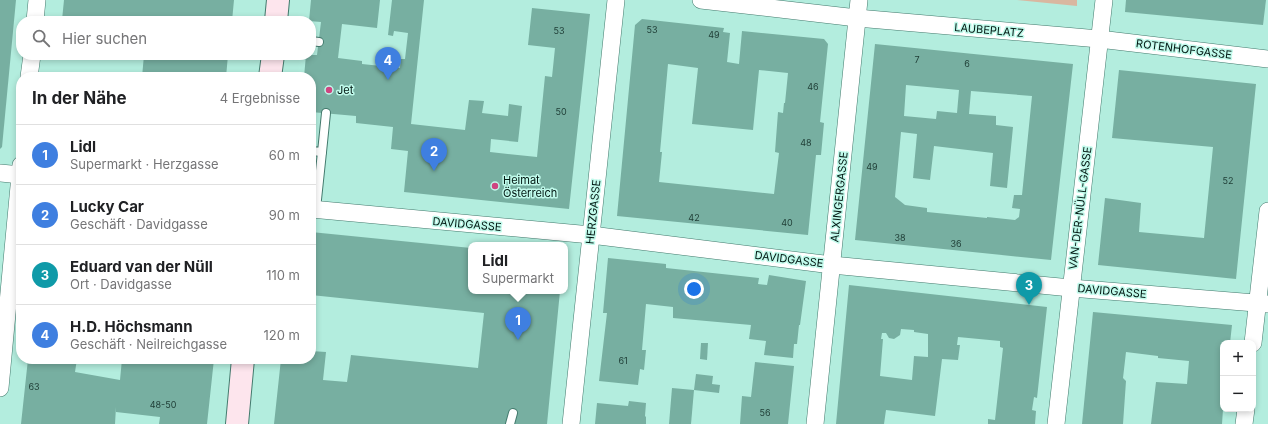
<!DOCTYPE html>
<html lang="de">
<head>
<meta charset="utf-8">
<style>
	body { margin:0; font-family:Inter,sans-serif; background:#f6f6f6; color:#202124 }
	.controls { position:absolute; right:12px; bottom:12px; display:grid; overflow:hidden; border-radius:8px; box-shadow:0 2px 6px #0003 }
	.controls button { width:36px; height:36px; display:grid; place-items:center; padding:0; border:0; border-bottom:1px solid #e0e0e0; background:#fff; color:#202124; font:20px sans-serif }
	.you { position:absolute; left:694px; top:289px; width:14px; height:14px; margin:-10px; border:3px solid #fff; border-radius:50%; background:#1a73e8; box-shadow:0 0 0 6px #1a73e833 }
	.badge { display:grid; place-items:center; width:26px; height:26px; border-radius:50%; background:#ce4581; color:#fff; font-size:13px; font-weight:700 }
	.pin { position:absolute; translate:-50% -33px; filter:drop-shadow(0 1px 2px #0008) }
	.pin::after { content:''; position:absolute; top:21px; width:14px; height:12px; background:inherit; clip-path:polygon(0 0,100% 0,50% 100%) }
	.popup { position:absolute; left:468px; top:242px; width:100px; height:52px; box-sizing:border-box; display:grid; place-content:center; border-radius:8px; background:#fff; filter:drop-shadow(0 1px 3px #0005); font-size:13px; white-space:nowrap; color:#757577 }
	.popup b { font-size:15px; color:#202124 }
	.popup::after { content:''; position:absolute; left:50%; top:100%; margin-left:-8px; border:8px solid transparent; border-top-color:#fff }
	.list { margin:0; padding:0; list-style:none }
	h2 { display:flex; justify-content:space-between; align-items:center; height:52px; margin:0; padding:0 16px; font-size:17px }
	h2 small { font-size:13px; font-weight:400; color:#757577 }
	.list li { display:grid; grid-template-columns:26px 1fr auto; gap:12px; align-items:center; box-sizing:border-box; height:60px; padding:0 16px; border-top:1px solid #e0e0e0 }
	.list b { display:block; font-size:15px; white-space:nowrap }
	.list p { margin:0; font-size:13px; white-space:nowrap; color:#757577 }
	.list em { font-size:13px; font-style:normal; color:#757577 }
	.icon { flex:none; width:22px; height:22px; fill:none; stroke:currentColor; stroke-width:2; stroke-linecap:round; stroke-linejoin:round }
	.map { position:relative; flex:none; width:1268px; height:424px; overflow:hidden }
	.search { position:absolute; background:#fff; box-shadow:0 2px 6px #0003; left:16px; top:16px; width:300px; height:44px; display:flex; align-items:center; gap:10px; box-sizing:border-box; padding:0 14px; border-radius:16px; color:#757577; font-size:15px }
	.panel { position:absolute; background:#fff; box-shadow:0 2px 6px #0003; left:16px; top:72px; width:300px; height:292px; border-radius:16px }
	.map>svg:first-child { display:block }
	.green { fill:#d9b7a0 }
	.building { fill:#77afa1; fill-rule:evenodd }
	.lines { fill:none; stroke-linecap:round; stroke-linejoin:round }
	.lane-casing { stroke:#437a6d; stroke-width:10 }
	.street-casing { stroke:#437a6d; stroke-width:18 }
	.secondary-casing { stroke:#437a6d; stroke-width:24 }
	.lane { stroke:#fff; stroke-width:8 }
	.street { stroke:#fff; stroke-width:17 }
	.secondary { stroke:#fde5ed; stroke-width:22 }
	.poi-dot { fill:#ce4581; stroke:#c0faeb; stroke-width:1.5 }
	.labels { text-anchor:middle; dominant-baseline:central; stroke-width:3; stroke-linejoin:round; paint-order:stroke }
	.number-label { font-size:9px; fill:#1e3c35 }
	.street-label { font-size:11px; fill:#011611; stroke:#c0faeb }
	.poi-label { font-size:11px; fill:#011611; stroke:#c0faeb; text-anchor:start }
</style>
</head>
<body>
<div class="map">
<svg width="1268" height="424" viewBox="0 0 1268 424">
	<rect width="100%" height="100%" fill="#b3edde"/>
	<path class="green" d="M1017,0H1077V6Z"/>
	<g class="building">
		<path d="M0,0H16L2,147L0,149Z"/>
		<path d="M64,0H234L232,21L62,20Z"/>
		<path d="M311,0H380L377,28L342,24L338,58L362,61V64L400,68L401,59H405L408,33L394,31L393,36L388,35L392,0H424L411,124L465,130L469,100L484,101L482,113L508,116L509,104L522,106L518,142L491,139L490,152L537,157L545,76L552,77L555,48L528,45L532,8L590,14L569,209L404,192L408,151L391,149L393,127L356,123V116L311,112V77H304L306,55H317L321,22L309,21Z"/>
		<path d="M1126,0H1266L1263,25L1125,12Z"/>
		<path d="M642,19L724,28L723,32L730,33L727,62L739,64L742,31L824,39L828,44L820,122L824,123L821,155H816L808,235L617,216L635,25ZM668,64L698,68L692,124L753,130L759,70L788,73L785,103H784L783,113L778,112L775,152L779,153L774,194L659,182L662,152H660Z"/>
		<path d="M875,44L1073,64L1051,260L855,240ZM906,85L959,90L957,113L937,111L936,119L904,116ZM971,91L1032,96L1022,195H1014L1012,208L1020,209L1019,217L1015,220L987,217V218L927,212V208L905,205L895,197L901,132L917,134L913,178L930,180L934,146L993,153L990,186L1007,188L1013,127L996,125V116L969,114Z"/>
		<path d="M144,55H228L226,77H142Z"/>
		<path d="M1119,70L1256,84L1236,279L1098,265L1105,198L1141,203L1139,232L1204,238L1213,147L1112,138Z"/>
		<path d="M311,232L471,248V291H560L547,424H274L281,359H311V351L326,352L323,380L347,382L351,355L478,368L484,313L311,295Z"/>
		<path d="M608,258L666,264V268L759,278L758,284L767,285L769,275L806,281L800,325H799L797,344H794L793,358L764,355L766,341L749,339L751,325L673,318V307L646,304L642,350H646L644,370L640,369L638,385L599,381L607,313H603Z"/>
		<path d="M849,285L1047,307L1037,398L1034,397L1032,410L1036,411L1035,424H988V419L995,420L1003,348L1000,347V341L958,337L957,345H960L958,360L942,359L935,416L886,410L884,424H836ZM901,329L914,330V332L928,334V357L914,356L912,380L880,376L883,339H881L882,333H886L889,338L894,339L900,335Z"/>
		<path d="M1093,312L1232,325L1230,343H1223V409L1222,424H1151L1156,382L1187,384L1189,361L1158,358V356L1126,352L1123,378L1126,381L1123,424H1082Z"/>
		<path d="M701,343H708L707,360L700,359Z"/>
		<path d="M28,359H77L75,372L120,380L122,359H214L207,424H159L160,417L116,412V407L115,424H21Z"/>
		<path d="M755,362L794,366L788,424H740L742,396L751,397Z"/>
		<path d="M696,374L713,376L712,384L720,385L719,393L694,390Z"/>
		<path d="M672,388L694,390L691,424H669Z"/>
		<path d="M629,401L646,403L645,416L646,417V424H595L597,403L628,406Z"/>
	</g>
	<g class="lines">
		<defs>
			<g id="lane">
				<path d="M311,41L319,42"/>
				<path d="M311,151L322,152L326,113"/>
				<path d="M316,209L322,152"/>
				<path d="M510,424L513,413"/>
			</g>
			<g id="street">
				<path d="M701,0L857,18L1099,39L1268,59"/>
				<path d="M35,21L37,0"/>
				<path d="M29,77L32,55"/>
				<path d="M0,173L21,175"/>
				<path d="M311,209L591,235L832,265L1071,288L1268,304"/>
				<path d="M1253,343L1268,211"/>
				<path d="M0,388L21,165"/>
				<path d="M571,424L616,0"/>
				<path d="M815,424L859,0"/>
				<path d="M1056,424L1104,0"/>
				<path d="M1244,424L1246,409"/>
			</g>
			<g id="secondary">
				<path d="M276,21L278,0"/>
				<path d="M270,77L273,55"/>
				<path d="M237,424L243,359"/>
			</g>
		</defs>
		<use href="#lane" class="lane-casing"/>
		<use href="#street" class="street-casing"/>
		<use href="#secondary" class="secondary-casing"/>
		<use href="#lane" class="lane"/>
		<use href="#street" class="street"/>
		<use href="#secondary" class="secondary"/>
	</g>
	<g class="poi-dot">
		<circle cx="329" cy="90" r="4"/>
		<circle cx="495" cy="186" r="4"/>
	</g>
	<g class="labels">
		<g class="number-label">
			<text x="652" y="29">53</text>
			<text x="559" y="30">53</text>
			<text x="714" y="34">49</text>
			<text x="917" y="59">7</text>
			<text x="967" y="63">6</text>
			<text x="813" y="86">46</text>
			<text x="561" y="111">50</text>
			<text x="806" y="142">48</text>
			<text x="872" y="166">49</text>
			<text x="1228" y="180">52</text>
			<text x="694" y="217">42</text>
			<text x="787" y="222">40</text>
			<text x="900" y="237">38</text>
			<text x="956" y="243">36</text>
			<text x="623" y="360">61</text>
			<text x="34" y="386">63</text>
			<text x="163" y="404">48-50</text>
			<text x="765" y="412">56</text>
		</g>
		<g class="street-label">
			<text transform="translate(989 30) rotate(5)">LAUBEPLATZ</text>
			<text transform="translate(1184 49) rotate(7)">ROTENHOFGASSE</text>
			<text transform="translate(839 197) rotate(-84)">ALXINGERGASSE</text>
			<text transform="translate(1080 208) rotate(-83)">VAN-DER-NÜLL-GASSE</text>
			<text transform="translate(593 212) rotate(-84)">HERZGASSE</text>
			<text transform="translate(467 224) rotate(5)">DAVIDGASSE</text>
			<text transform="translate(789 259) rotate(7)">DAVIDGASSE</text>
			<text transform="translate(1112 291) rotate(5)">DAVIDGASSE</text>
		</g>
		<g class="poi-label">
			<text x="337" y="90">Jet</text>
			<text x="503" y="180">Heimat<tspan x="503" dy="13">Österreich</tspan></text>
		</g>
	</g>
</svg>
<div class="controls">
<button>+</button>
<button>−</button>
</div>
<div class="you"></div>
<div class="pin badge" style="left:518px;top:340px;background:#3f7fe0">1</div>
<div class="popup"><b>Lidl</b>Supermarkt</div>
<div class="pin badge" style="left:434px;top:171px;background:#3f7fe0">2</div>
<div class="pin badge" style="left:1029px;top:305px;background:#0f9aa8">3</div>
<div class="pin badge" style="left:388px;top:80px;background:#3f7fe0">4</div>
<div class="search"><svg class="icon" aria-label="search" viewBox="0 0 24 24"><circle cx="10" cy="10" r="6"/><path d="M15 15l6 6"/></svg>Hier suchen</div>
<section class="panel">
<h2>In der Nähe<small>4 Ergebnisse</small></h2>
<ul class="list">
<li><span class="badge" style="background:#3f7fe0">1</span><div><b>Lidl</b><p>Supermarkt · Herzgasse</p></div><em>60 m</em></li>
<li><span class="badge" style="background:#3f7fe0">2</span><div><b>Lucky Car</b><p>Geschäft · Davidgasse</p></div><em>90 m</em></li>
<li><span class="badge" style="background:#0f9aa8">3</span><div><b>Eduard van der Nüll</b><p>Ort · Davidgasse</p></div><em>110 m</em></li>
<li><span class="badge" style="background:#3f7fe0">4</span><div><b>H.D. Höchsmann</b><p>Geschäft · Neilreichgasse</p></div><em>120 m</em></li>
</ul>
</section>
</div>
</body>
</html>
